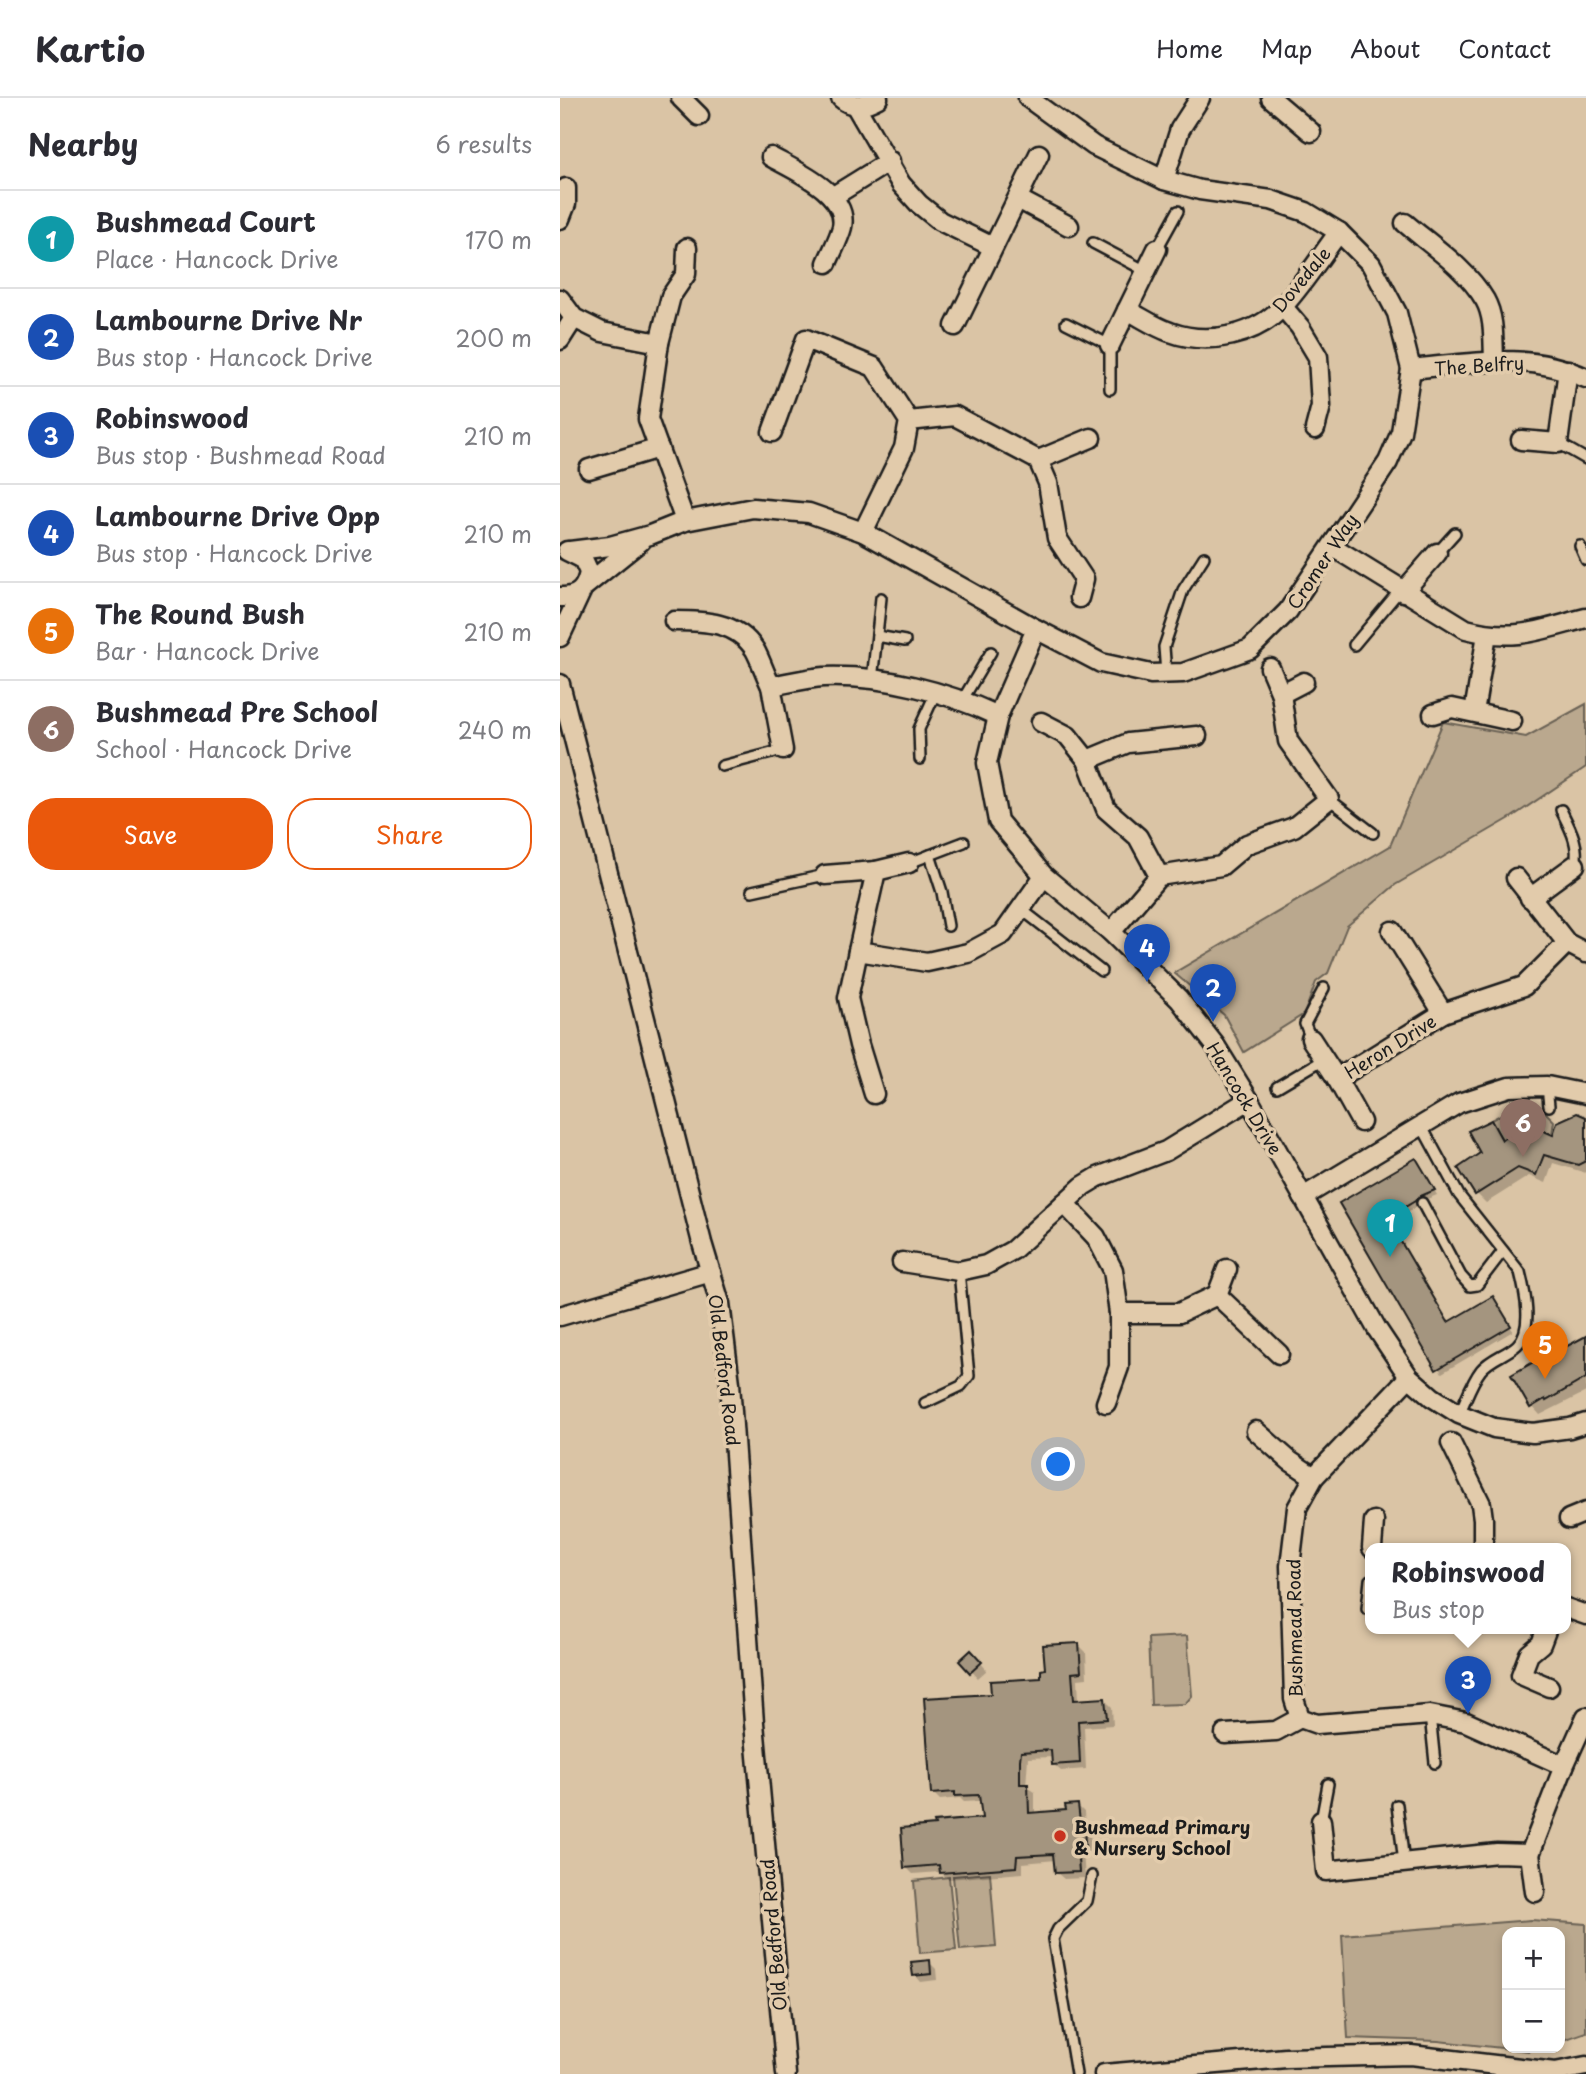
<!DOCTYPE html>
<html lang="en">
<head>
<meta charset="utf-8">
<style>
	body { margin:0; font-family:"Playpen Sans",sans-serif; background:#f7f7f7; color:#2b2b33 }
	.controls { position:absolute; right:21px; bottom:21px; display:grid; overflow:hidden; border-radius:14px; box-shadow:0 4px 10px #0003 }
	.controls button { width:63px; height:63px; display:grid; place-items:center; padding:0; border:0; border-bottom:2px solid #e1e1e2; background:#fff; color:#2b2b33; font:35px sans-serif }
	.you { position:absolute; left:499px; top:1367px; width:24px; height:24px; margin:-18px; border:5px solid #fff; border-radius:50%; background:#1a73e8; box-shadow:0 0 0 10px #1a73e833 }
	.badge { display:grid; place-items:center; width:46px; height:46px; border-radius:50%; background:#ea580c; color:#fff; font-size:23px; font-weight:700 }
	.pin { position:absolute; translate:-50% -58px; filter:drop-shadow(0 2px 4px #0008) }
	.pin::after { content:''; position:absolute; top:37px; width:24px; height:21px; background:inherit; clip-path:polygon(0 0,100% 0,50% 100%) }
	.popup { position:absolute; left:805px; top:1445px; width:206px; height:91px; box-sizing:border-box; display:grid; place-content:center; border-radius:14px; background:#fff; filter:drop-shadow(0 2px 5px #0005); font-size:23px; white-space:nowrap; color:#7c7c81 }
	.popup b { font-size:26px; color:#2b2b33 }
	.popup::after { content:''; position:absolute; left:50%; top:100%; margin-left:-14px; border:14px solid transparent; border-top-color:#fff }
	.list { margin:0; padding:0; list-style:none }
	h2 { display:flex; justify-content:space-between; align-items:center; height:91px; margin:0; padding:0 28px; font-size:30px }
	h2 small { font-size:23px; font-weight:400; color:#7c7c81 }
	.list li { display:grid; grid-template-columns:46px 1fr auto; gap:21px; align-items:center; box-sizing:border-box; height:98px; padding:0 28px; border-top:2px solid #e1e1e2 }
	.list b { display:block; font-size:26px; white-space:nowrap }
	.list p { margin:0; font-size:23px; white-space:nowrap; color:#7c7c81 }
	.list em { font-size:23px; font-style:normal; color:#7c7c81 }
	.actions { display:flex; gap:14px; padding:21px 28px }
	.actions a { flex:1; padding:16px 0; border:2px solid #ea580c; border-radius:28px; text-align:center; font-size:24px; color:#ea580c }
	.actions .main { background:#ea580c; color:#fff }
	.map { position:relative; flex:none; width:1026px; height:1976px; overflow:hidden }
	header { display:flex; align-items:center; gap:42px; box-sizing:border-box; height:98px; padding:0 35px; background:#fff; border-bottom:2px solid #e1e1e2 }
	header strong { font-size:33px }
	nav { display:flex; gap:38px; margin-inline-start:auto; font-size:24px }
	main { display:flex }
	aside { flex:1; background:#fff }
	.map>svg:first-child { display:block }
	.green { fill:#baa88e; stroke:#6b6255; stroke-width:2 }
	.shadow { fill:#0003 }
	.building { fill:#a4957f; stroke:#1c1c1c; stroke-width:2 }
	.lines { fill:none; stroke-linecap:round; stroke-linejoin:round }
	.service-casing { stroke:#1c1c1c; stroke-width:14 }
	.minor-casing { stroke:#1c1c1c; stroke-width:23 }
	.service { stroke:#e2cbab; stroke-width:9 }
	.minor { stroke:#e2cbab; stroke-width:18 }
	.poi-dot { fill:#c8321e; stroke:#e2cbab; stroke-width:2.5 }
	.labels { text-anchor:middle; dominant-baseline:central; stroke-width:7; stroke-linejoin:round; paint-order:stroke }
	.street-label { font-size:18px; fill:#1c1c1c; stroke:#e2cbab }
	.poi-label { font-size:18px; font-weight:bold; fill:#1c1c1c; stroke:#e2cbab; text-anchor:start }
</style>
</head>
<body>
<header>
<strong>Kartio</strong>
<nav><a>Home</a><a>Map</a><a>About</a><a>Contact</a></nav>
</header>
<main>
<aside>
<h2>Nearby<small>6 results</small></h2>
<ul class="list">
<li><span class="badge" style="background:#0f9aa8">1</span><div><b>Bushmead Court</b><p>Place · Hancock Drive</p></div><em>170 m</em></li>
<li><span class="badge" style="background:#1a4fb4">2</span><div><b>Lambourne Drive Nr</b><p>Bus stop · Hancock Drive</p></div><em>200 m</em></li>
<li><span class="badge" style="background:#1a4fb4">3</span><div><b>Robinswood</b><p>Bus stop · Bushmead Road</p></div><em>210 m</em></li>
<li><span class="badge" style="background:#1a4fb4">4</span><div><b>Lambourne Drive Opp</b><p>Bus stop · Hancock Drive</p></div><em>210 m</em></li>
<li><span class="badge" style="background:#e8710a">5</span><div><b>The Round Bush</b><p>Bar · Hancock Drive</p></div><em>210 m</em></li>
<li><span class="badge" style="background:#8d6e63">6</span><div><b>Bushmead Pre School</b><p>School · Hancock Drive</p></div><em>240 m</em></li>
</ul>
<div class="actions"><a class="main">Save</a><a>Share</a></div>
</aside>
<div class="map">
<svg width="1026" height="1976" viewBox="0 0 1026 1976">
	<rect width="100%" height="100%" fill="#dac4a5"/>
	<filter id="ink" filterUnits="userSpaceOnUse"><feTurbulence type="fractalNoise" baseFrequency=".0143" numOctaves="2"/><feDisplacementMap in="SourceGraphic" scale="14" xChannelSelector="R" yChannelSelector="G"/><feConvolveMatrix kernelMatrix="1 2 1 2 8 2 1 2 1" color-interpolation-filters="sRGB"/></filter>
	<g filter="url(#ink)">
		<g class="green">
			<path d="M1026,606V669L952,719L835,787L787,828L768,875L756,884L744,916L684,954L664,917L614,875L830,748L883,624L966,639Z"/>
			<path d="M979,1008L994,1023L992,1036L964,1024L942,1042L931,1022L948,1013Z"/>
			<path d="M627,1538L632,1598L625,1606L591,1607L588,1540Z"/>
			<path d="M430,1775L436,1849L400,1852L393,1778Z"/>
			<path d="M389,1779L396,1852L360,1855L354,1783Z"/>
			<path d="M971,1822L1026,1826V1934L1000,1943V1834H947V1950H978L969,1953L878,1943L788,1940L782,1837Z"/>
		</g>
		<g class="shadow">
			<path d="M1026,1021V1075L993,1065L986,1085L969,1078L926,1105L917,1096L922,1056L930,1024L945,1042L994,1039Z"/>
			<path d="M860,1066L877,1097L862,1103L859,1107L830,1125L889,1225L936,1204L953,1233L882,1275L781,1106Z"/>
			<path d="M1026,1240V1294L980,1317L972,1308L978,1264L994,1248L1000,1254Z"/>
			<path d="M519,1547L526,1554L527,1580L518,1581L519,1603L545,1602L552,1609L553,1627L524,1629L526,1671L501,1673L494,1667V1659L468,1660L466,1688L475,1694V1716L508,1714L518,1708L524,1714L525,1728L530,1732L531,1754H523L525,1780L504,1781L497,1775L496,1762L463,1765V1775L388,1781L380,1774L353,1776L346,1769L376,1729L424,1721L422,1703L404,1704L400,1700L380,1702L373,1695L433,1597L483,1581Z"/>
			<path d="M411,1554L427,1572L418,1580L402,1563Z"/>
			<path d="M369,1864L376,1871L377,1882L361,1884L355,1877Z"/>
		</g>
		<g class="building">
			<path d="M1017,1015L1026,1019V1063L1018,1067L984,1057L976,1077L958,1070L915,1097L898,1070L920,1055L908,1033L931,1022L942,1042L964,1024L993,1037L997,1024Z"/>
			<path d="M856,1060L875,1092L858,1099L855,1103L827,1120L888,1224L933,1198L951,1228L876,1272L779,1105Z"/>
			<path d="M1026,1238V1280L986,1303L985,1301L970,1310L951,1277L975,1263L973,1258L994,1246L998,1253Z"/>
			<path d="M519,1545L521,1574L512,1575L514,1602L545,1600L547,1621L518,1623L520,1665L492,1667L491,1652L461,1654L460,1662V1686H468L469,1715L506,1712L505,1707L518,1706L520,1724H524L525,1748H517L519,1774L495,1775L493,1756L457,1758L456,1769L380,1775L379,1767L344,1770L341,1730L375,1727L374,1724L422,1720L419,1697L395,1698V1694L371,1696L364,1600L431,1596L430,1583L481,1580V1572L485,1571L483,1547Z"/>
			<path d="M411,1552L422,1564L410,1575L399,1563Z"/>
			<path d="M370,1862L371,1876L353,1878L351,1864Z"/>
		</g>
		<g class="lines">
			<defs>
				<g id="service">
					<path d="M533,145L586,173"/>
					<path d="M597,151L618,113"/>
					<path d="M506,225L550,247V291"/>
					<path d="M998,345L1026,361"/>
					<path d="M1020,448L1026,462"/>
					<path d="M877,455L895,435"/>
					<path d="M317,538L345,543"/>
					<path d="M794,547L840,492"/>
					<path d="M606,576L604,549L623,492L644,459"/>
					<path d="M312,582L321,500"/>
					<path d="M403,601L431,554"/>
					<path d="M360,661L359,631L376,594"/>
					<path d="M162,668L223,652"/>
					<path d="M769,701L813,735"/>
					<path d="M1001,712C1010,730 1020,747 1015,767"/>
					<path d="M370,757L382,794L388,828"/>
					<path d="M349,765L404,744"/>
					<path d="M192,793L265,777"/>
					<path d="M461,811L541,873"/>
					<path d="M751,941L745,926L764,890"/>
					<path d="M987,988L989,1008"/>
					<path d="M717,989L764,961"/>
					<path d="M861,1027L899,1097L960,1174C965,1194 974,1231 957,1247C946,1257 931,1260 921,1272C911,1285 906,1302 899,1316"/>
					<path d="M862,1105L901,1178L910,1188L917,1187L943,1153"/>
					<path d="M365,1305L401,1288L409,1278L399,1173"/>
					<path d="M807,1511L810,1482"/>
					<path d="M870,1617L875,1665"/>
					<path d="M837,1707L844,1765"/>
					<path d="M761,1723L768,1686"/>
					<path d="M516,1976L493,1841L498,1831L527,1803L532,1778"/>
				</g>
				<g id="minor">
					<path d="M121,0L139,18"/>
					<path d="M281,0C293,11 305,7 318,0"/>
					<path d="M711,0L751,34"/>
					<path d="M295,7L341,86L359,106L380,123L433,149"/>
					<path d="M211,59C234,72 289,95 282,129C279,141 272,153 267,165"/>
					<path d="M604,82L620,31L640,0"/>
					<path d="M272,99L330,63"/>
					<path d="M458,101L509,128"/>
					<path d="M0,121L6,106V90"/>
					<path d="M845,125C872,148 907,171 925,202C935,220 933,243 934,263"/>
					<path d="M0,201L14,220L42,234L99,245"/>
					<path d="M723,209L740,229L758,259L761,308L755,331"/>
					<path d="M567,212C581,219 595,229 610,234C648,248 697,238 724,207C744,185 761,158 779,134"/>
					<path d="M395,228L479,56"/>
					<path d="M0,242L14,220"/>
					<path d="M550,247L597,151"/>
					<path d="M851,271C914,265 967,253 1026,280"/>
					<path d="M349,323L395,318L478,362L488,385L497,440L524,481L519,500"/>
					<path d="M212,334L246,241L314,269L349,323L344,350L303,434"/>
					<path d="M961,342L998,345L1008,272"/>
					<path d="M478,362L531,340"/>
					<path d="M29,371L99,350"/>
					<path d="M125,423L88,321L99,245L111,198L126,176L127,150"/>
					<path d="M773,449L906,531C955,544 980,532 1026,520"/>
					<path d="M10,453L50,448L90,437L125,423L193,410L249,415L303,434L476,531L541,565L591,576L623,575L690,551L728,513L828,364L841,334L851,271L837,215L811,166L779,134L746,114L711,102L640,92L604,82L534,48L468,0"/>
					<path d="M25,488L81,443"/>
					<path d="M843,494L877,455"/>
					<path d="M0,499C18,500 26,491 29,474L23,461L7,453"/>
					<path d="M114,523C143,523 177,523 195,552C201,563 205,576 211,588C228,585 247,580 264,579C323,577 385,593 438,618"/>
					<path d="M476,531L438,618L427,665L438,723L484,778L551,834L619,901L655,947L689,1002L817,1231L849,1279L872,1299L899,1316L934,1330L973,1335L1010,1330L1026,1325"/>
					<path d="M0,539L21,494"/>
					<path d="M0,586L142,1145L160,1205L170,1285L194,1625L226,1976"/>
					<path d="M211,588L223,652"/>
					<path d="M721,596L744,584"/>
					<path d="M914,614L927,536"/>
					<path d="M873,616L892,610L952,623"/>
					<path d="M481,624L508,638L527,662"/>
					<path d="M265,777L316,773"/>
					<path d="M599,778L578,739L546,711L527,662L568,645L637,638"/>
					<path d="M956,780L1007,845L1026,855"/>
					<path d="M970,800L1015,767"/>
					<path d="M832,833L883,915L964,888L1007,845"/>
					<path d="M551,834L599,778L661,768L687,746L734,729L769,701L728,643L721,596L710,570"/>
					<path d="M298,853L316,773L349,765"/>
					<path d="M751,941L777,981L883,915"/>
					<path d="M777,981L801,1024"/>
					<path d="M314,996L299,947L288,900L298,853L367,864L408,855L443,836L484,778"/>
					<path d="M743,1099L899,1005L949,989L987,988L1026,996"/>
					<path d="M504,1105L536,1139L553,1172L559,1215V1269L546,1305"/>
					<path d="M342,1164L399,1173L426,1167L453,1152L523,1088L538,1079L606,1053L689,1002"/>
					<path d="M657,1197L667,1171"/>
					<path d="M559,1215H619L657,1197L719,1256"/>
					<path d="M0,1218L151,1174"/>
					<path d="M849,1279L754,1379L737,1410L730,1468L734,1601L740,1620L757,1626L870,1617L906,1624L1004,1668L1026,1619"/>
					<path d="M696,1333L730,1363L754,1379"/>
					<path d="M891,1345L921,1406L923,1421V1450"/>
					<path d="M1009,1421L1026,1414"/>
					<path d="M812,1450L814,1423"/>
					<path d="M1006,1510L1026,1517"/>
					<path d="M987,1530L981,1546L969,1556L961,1577L989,1589"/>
					<path d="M665,1636L716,1633L740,1620"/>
					<path d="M761,1723L766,1773L937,1755L970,1756L1004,1668"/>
					<path d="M970,1756L975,1794"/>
					<path d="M544,1976L726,1960L851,1957L995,1974L1026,1968"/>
				</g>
			</defs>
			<use href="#service" class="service-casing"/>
			<use href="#minor" class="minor-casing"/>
			<use href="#service" class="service"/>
			<use href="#minor" class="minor"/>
		</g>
	</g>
	<circle class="poi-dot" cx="500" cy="1738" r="7"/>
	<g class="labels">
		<g class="street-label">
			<text transform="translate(741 181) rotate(-50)">Dovedale</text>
			<text transform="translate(919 267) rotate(-4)">The Belfry</text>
			<text transform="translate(762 463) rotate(-56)">Cromer Way</text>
			<text transform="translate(830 948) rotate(-32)">Heron Drive</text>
			<text transform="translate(685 1000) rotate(59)">Hancock Drive</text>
			<text transform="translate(165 1272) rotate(83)">Old Bedford Road</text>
			<text transform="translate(734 1530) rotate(-91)">Bushmead Road</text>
			<text transform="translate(213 1837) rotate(-95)">Old Bedford Road</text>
		</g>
		<g class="poi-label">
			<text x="514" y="1728">Bushmead Primary<tspan x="514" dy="21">&amp; Nursery School</tspan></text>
		</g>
	</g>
</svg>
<div class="controls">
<button>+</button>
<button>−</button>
</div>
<div class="you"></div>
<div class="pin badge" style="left:830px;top:1159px;background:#0f9aa8">1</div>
<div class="pin badge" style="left:653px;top:924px;background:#1a4fb4">2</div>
<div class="pin badge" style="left:908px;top:1616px;background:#1a4fb4">3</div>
<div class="popup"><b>Robinswood</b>Bus stop</div>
<div class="pin badge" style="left:587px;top:884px;background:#1a4fb4">4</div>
<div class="pin badge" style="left:985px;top:1281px;background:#e8710a">5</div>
<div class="pin badge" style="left:963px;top:1059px;background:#8d6e63">6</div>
</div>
</main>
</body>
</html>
